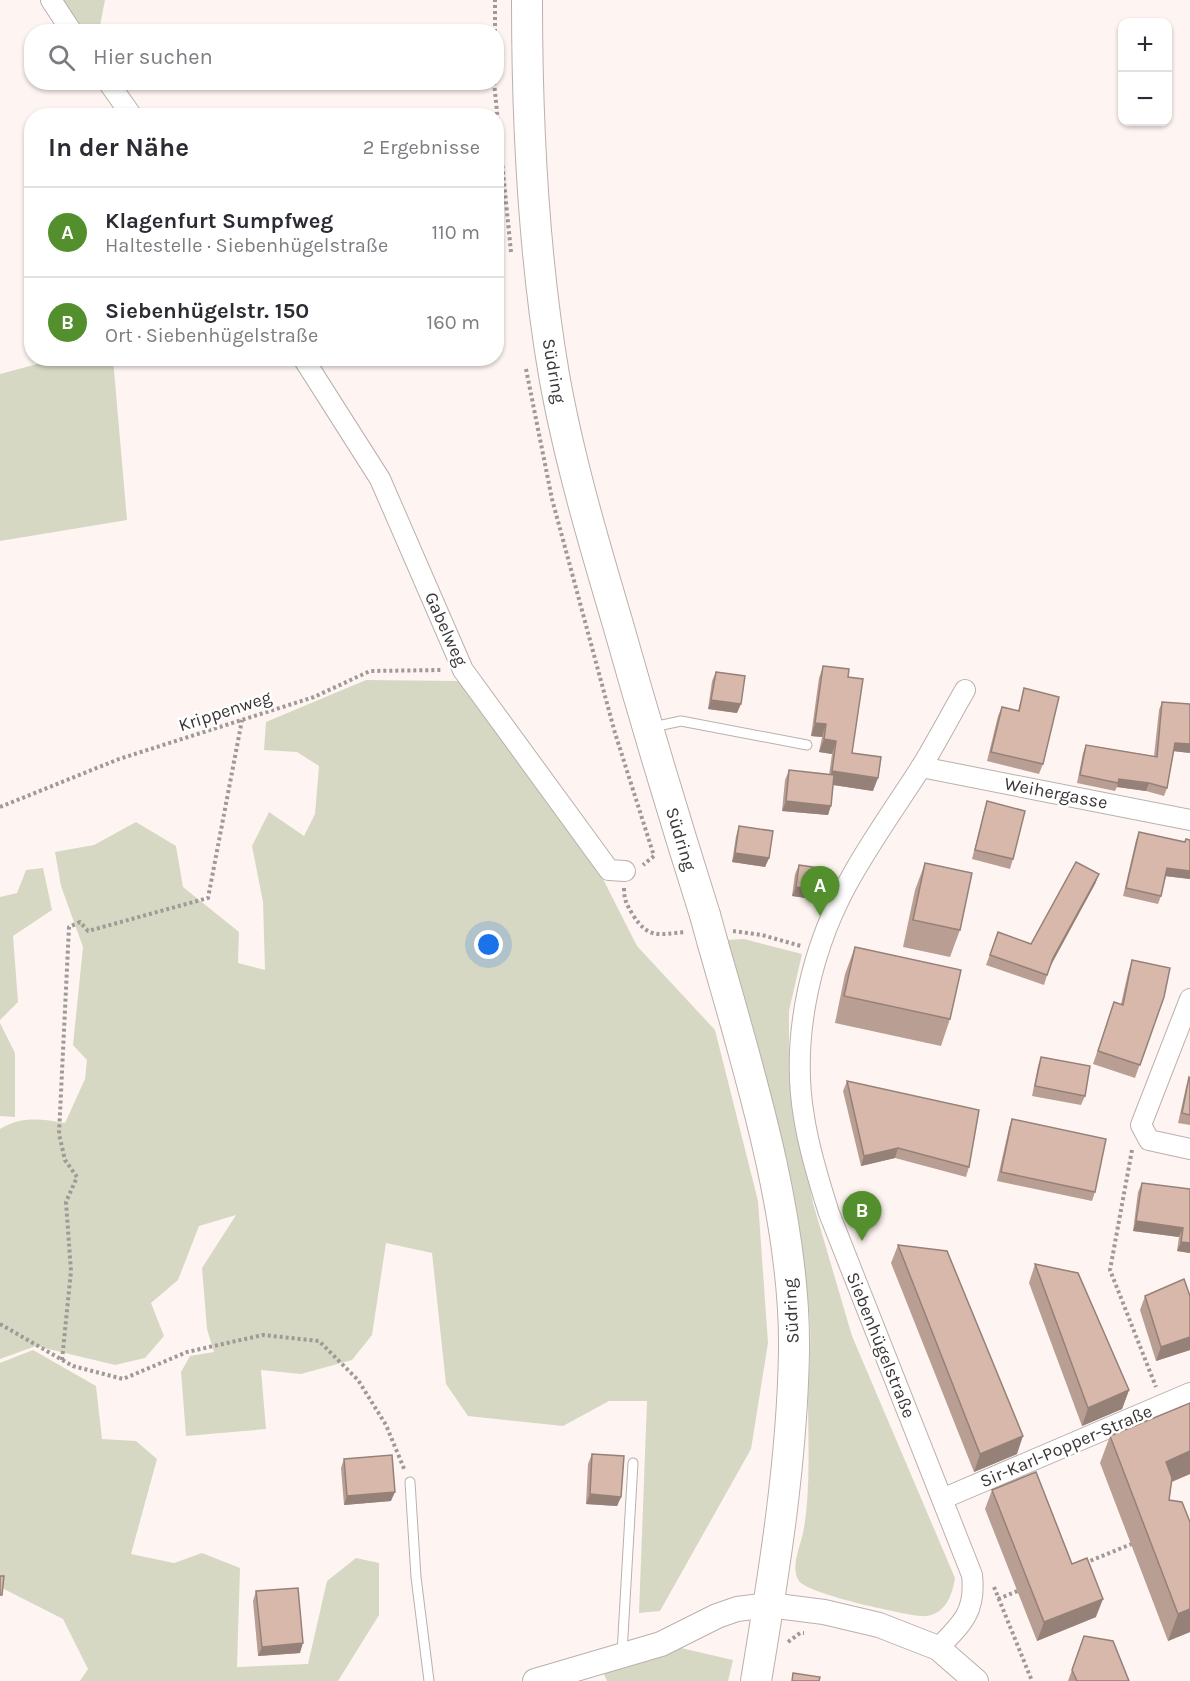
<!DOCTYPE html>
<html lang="de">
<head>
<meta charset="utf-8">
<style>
	body { margin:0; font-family:Karla,sans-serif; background:#f7f7f7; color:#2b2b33 }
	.controls { position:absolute; right:18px; top:18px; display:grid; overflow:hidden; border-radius:12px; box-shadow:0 2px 4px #0004 }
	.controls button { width:54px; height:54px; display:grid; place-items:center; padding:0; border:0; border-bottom:2px solid #e1e1e2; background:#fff; color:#2b2b33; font:30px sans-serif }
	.you { position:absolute; left:489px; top:945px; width:21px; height:21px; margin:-15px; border:4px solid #fff; border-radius:50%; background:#1a73e8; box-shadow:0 0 0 9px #1a73e833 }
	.badge { display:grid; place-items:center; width:39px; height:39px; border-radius:50%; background:#548f2d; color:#fff; font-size:20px; font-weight:700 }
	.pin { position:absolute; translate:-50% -50px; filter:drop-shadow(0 2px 3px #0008) }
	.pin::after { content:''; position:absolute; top:32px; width:21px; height:18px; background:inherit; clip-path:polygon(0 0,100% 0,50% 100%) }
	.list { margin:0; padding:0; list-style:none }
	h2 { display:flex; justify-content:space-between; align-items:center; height:78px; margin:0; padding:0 24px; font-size:26px }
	h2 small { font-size:20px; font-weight:400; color:#7c7c81 }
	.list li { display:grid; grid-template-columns:39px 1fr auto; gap:18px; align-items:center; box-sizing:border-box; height:90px; padding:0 24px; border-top:2px solid #e1e1e2 }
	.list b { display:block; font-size:22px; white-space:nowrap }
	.list p { margin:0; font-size:20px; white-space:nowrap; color:#7c7c81 }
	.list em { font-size:20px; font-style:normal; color:#7c7c81 }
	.icon { flex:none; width:33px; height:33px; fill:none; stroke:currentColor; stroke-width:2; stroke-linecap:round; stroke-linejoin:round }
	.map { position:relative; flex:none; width:1190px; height:1681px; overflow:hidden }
	.search { position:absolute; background:#fff; box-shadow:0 2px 4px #0004; left:24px; top:24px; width:480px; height:66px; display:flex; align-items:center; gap:15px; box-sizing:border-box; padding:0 21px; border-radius:24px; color:#7c7c81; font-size:22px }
	.panel { position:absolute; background:#fff; box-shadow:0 2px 4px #0004; left:24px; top:108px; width:480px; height:258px; border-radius:24px }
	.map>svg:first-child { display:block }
	.green { fill:#d7d8c3 }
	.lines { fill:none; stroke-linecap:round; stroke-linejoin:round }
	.service-casing { stroke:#bab0ac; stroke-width:11 }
	.minor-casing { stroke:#bab0ac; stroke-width:22 }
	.tertiary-casing { stroke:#bab0ac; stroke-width:26 }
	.primary-casing { stroke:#bab0ac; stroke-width:32 }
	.path { stroke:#9f9997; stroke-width:4; stroke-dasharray:3 3; stroke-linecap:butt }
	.service { stroke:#fff; stroke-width:9 }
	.minor { stroke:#fff; stroke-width:20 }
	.tertiary { stroke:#fff; stroke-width:24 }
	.primary { stroke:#fff; stroke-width:30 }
	.primary-bridge-casing { stroke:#bab0ac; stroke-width:32; stroke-linecap:butt }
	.primary-bridge { stroke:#fff; stroke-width:30 }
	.wall { fill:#b99e93 }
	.shaded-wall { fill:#968178 }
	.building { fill:#d7b8ab; stroke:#968178; stroke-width:1.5 }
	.labels { text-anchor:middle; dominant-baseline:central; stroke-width:5; stroke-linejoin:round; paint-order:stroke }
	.street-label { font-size:18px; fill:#3b3736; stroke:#fff }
</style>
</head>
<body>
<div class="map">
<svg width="1190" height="1681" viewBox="0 0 1190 1681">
	<rect width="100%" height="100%" fill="#fef5f2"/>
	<g class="green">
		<path d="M60,0H105L99,31H83Z"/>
		<path d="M56,359H113L127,520L0,541V374Z"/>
		<path d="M366,680L459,681L602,877L637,946L715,1030L758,1201L768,1343L751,1449L660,1611L639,1613L647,1401H609L563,1426L468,1416L446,1384L432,1253L386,1243L372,1335L352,1360L301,1374L261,1370L266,1429L186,1436L181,1372L190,1356L214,1352L207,1329L202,1268L236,1215L199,1226L178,1280L151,1303L164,1336L145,1358L115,1365L36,1346L0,1359V1129C22,1116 41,1119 65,1123L85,1079L87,1060L73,1045L83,947L61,886L55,852L94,845L136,822L176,846L183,887L239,932L238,963L265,970L263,902L252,846L269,812L304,836L315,814L319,766L297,752L264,750L266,722Z"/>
		<path d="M43,868L52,910L13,936L18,1002L0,1020V897L17,893L26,870Z"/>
		<path d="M744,939L802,954L789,1011V1077L813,1203L852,1336L955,1578C952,1598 943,1618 920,1616C901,1614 808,1594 799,1581C790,1568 800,1547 803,1533C811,1493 808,1439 808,1397C809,1369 812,1339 809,1311C799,1185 762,1061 726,940Z"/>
		<path d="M0,1023L15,1053V1117L0,1116Z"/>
		<path d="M33,1350L96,1386L102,1439L136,1441L157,1459L131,1554L174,1563L202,1553L240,1568L237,1667L308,1664L327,1581L356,1558L379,1563V1615L338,1681H80L88,1669L63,1619L0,1587V1363Z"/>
		<path d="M681,1648L733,1660L728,1681H607L603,1672Z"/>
	</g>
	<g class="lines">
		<defs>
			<g id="service">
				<path d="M653,727L681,721L807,745"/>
				<path d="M410,1482L416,1577L429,1681"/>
				<path d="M622,1653L633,1463"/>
			</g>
			<g id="minor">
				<path d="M51,0L72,32"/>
				<path d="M108,82L132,116"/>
				<path d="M303,358L380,479L463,670L609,870L625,871"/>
				<path d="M921,767L1190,820"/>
				<path d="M1190,999L1141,1125L1149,1140L1190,1149"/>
				<path d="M942,1499L1190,1393"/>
				<path d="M938,1648C963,1623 976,1611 972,1575L829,1213C819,1182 809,1150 804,1117C790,1035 812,943 854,872C874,837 898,803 920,769C936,743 950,716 965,690"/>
			</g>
			<path id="tertiary" d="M535,1681L661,1644L717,1616L737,1609L769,1605L824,1612L879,1625L938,1648L976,1681"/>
			<g id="primary">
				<path d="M527,0C527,125 533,252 554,375C569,459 593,540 617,621C645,720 674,817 705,915"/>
				<path d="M713,944C749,1070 796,1221 794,1352C792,1462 774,1573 756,1681"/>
			</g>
		</defs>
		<use href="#service" class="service-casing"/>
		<use href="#minor" class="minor-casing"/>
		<use href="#tertiary" class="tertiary-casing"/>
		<use href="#primary" class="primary-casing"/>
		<g class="path">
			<path d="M495,32V0"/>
			<path d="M494,82L511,252"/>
			<path d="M526,369L552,499L615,733L654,856L643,865"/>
			<path d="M0,807L119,759L314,697L370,671L442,670"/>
			<path d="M624,888C624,900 627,905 633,915C649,940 659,934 686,932"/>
			<path d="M733,931L762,935L801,946"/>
			<path d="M1132,1150L1110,1270L1156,1387"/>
			<path d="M0,1324L73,1366L123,1379L187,1352L263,1335L319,1341L358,1380L386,1425L405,1471"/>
			<path d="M62,1360L71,1271L66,1202L77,1177L65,1160L59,1134L69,927L80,922L88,931L208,898L242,720"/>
			<path d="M1085,1563L1134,1543"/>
			<path d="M994,1587L1032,1681"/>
			<path d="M998,1599L1020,1590"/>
			<path d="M788,1642L800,1633H804"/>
		</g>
		<use href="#service" class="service"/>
		<use href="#minor" class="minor"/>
		<use href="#tertiary" class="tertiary"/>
		<use href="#primary" class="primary"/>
		<defs>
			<path id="primary-bridge" d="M705,915L713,944"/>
		</defs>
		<use href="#primary-bridge" class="primary-bridge-casing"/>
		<use href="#primary-bridge" class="primary-bridge"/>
	</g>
	<g class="wall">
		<path d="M823,666L848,677L852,753L873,791L833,785L828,815L782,811L785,780L789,770L829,775L832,754L819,752L822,737L811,736L819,678Z"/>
		<path d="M716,672L737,713L708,709L712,681Z"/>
		<path d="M1024,688L1043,764L1039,774L987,761L998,716L1002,707L1018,711Z"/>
		<path d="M1162,702L1190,704V753L1174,751L1167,788L1164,796L1146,791L1117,787L1115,791L1077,783L1083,753L1086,745L1154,756L1159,710Z"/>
		<path d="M987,801L1013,859L1010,869L972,859L984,811Z"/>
		<path d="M739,826L769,858L765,867L732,862L736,836Z"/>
		<path d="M1139,832L1184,842L1186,839L1190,840V879L1166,876L1161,896L1158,904L1123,896L1136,840Z"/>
		<path d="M925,863L960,930L950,957L903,947L915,890Z"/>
		<path d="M799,865L813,899L792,896L795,874Z"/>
		<path d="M1099,874L1095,884L1050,966L1044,985L986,965L998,932L1031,944Z"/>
		<path d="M855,947L950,1019L941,1046L835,1023L845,974Z"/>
		<path d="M1132,960L1164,997L1135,1078L1093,1064L1114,1002L1121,1004L1128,973Z"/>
		<path d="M1041,1057L1085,1096L1081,1105L1032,1096L1038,1066Z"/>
		<path d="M1189,1077L1190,1078V1125L1178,1123L1186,1087Z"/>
		<path d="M847,1081L969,1167L966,1177L895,1158L861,1166L843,1091Z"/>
		<path d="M1012,1119L1095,1192L1092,1201L997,1181L1009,1128Z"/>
		<path d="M1142,1183L1190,1189V1253L1177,1251L1179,1237L1133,1231L1138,1192Z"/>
		<path d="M898,1245L1017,1454L974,1472L891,1263Z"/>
		<path d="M1035,1264L1129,1390L1122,1409L1082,1426L1029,1283Z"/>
		<path d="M1145,1296H1190V1350L1156,1361L1140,1310Z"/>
		<path d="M1190,1403V1474L1172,1482L1169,1500L1190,1632L1168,1641L1100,1463L1110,1436Z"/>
		<path d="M592,1454L621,1497L617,1506L586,1504L588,1464Z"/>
		<path d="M344,1459L391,1501L344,1505L341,1468Z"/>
		<path d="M992,1490L1072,1564L1096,1617L1037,1641L985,1509Z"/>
		<path d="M256,1591L300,1653L258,1656L253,1601Z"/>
		<path d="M1084,1636L1129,1681H1068Z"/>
	</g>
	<g class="shaded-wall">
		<path d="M711,700L741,704L737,713L708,709Z"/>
		<path d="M815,723L826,724L822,737L811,736Z"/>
		<path d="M824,739L836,741L832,754L819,752Z"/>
		<path d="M1175,743L1190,744V753L1172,751Z"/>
		<path d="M832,771L878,778L873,791L827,784Z"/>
		<path d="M1119,779L1149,783L1146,791L1117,787Z"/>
		<path d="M786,801L831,806L828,815L782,811Z"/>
		<path d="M735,853L769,858L765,867L732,862Z"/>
		<path d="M1167,868L1190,871V879L1164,876Z"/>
		<path d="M1099,874L1095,884L1050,967L1053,958Z"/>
		<path d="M796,887L816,890L813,899L792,896Z"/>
		<path d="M898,1148L895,1158L861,1166L864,1156Z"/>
		<path d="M1136,1221L1183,1228L1179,1237L1133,1231Z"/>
		<path d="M1181,1242L1190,1243V1253L1177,1251Z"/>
		<path d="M1190,1337V1350L1156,1361L1161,1347Z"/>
		<path d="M1129,1390L1122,1409L1082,1426L1088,1408Z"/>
		<path d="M1023,1436L1017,1454L974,1472L980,1454Z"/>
		<path d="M1190,1451V1474L1156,1488L1166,1462Z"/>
		<path d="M395,1492L391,1501L344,1505L347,1496Z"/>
		<path d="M590,1494L621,1497L617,1506L586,1504Z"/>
		<path d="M1103,1599L1096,1617L1037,1641L1044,1622Z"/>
		<path d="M1190,1609V1632L1168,1641L1178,1614Z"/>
		<path d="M303,1643L300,1653L258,1656L262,1647Z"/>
	</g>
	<g class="building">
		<path d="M823,666L849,669L848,677L863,679L852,753L881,757L878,778L832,771L836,741L824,739L826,724L815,723Z"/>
		<path d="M716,672L745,676L741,704L711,700Z"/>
		<path d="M1024,688L1059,697L1043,764L991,752L1002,707L1019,711Z"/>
		<path d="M1162,702L1190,704V744L1175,743L1167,788L1149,783L1119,779L1118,783L1080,775L1086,745L1157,757Z"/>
		<path d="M789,770L834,775L831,806L786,801Z"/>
		<path d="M987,801L1025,811L1013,859L975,850Z"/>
		<path d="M739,826L773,831L769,858L735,853Z"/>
		<path d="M1139,832L1185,842L1186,839L1190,840V871L1167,868L1161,896L1126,888Z"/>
		<path d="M1076,862L1099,874L1053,958L1047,975L990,955L998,932L1031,944Z"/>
		<path d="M925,863L972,873L960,930L913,920Z"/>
		<path d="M799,865L819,868L816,890L796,887Z"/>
		<path d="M855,947L961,970L950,1019L844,996Z"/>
		<path d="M1132,960L1170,968L1164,997L1140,1065L1098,1051L1114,1002L1123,1005Z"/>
		<path d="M1041,1057L1090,1066L1085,1096L1035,1086Z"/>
		<path d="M1189,1077L1190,1078V1115L1182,1113Z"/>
		<path d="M847,1081L979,1110L969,1167L898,1148L864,1156Z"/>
		<path d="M1012,1119L1106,1139L1095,1192L1001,1172Z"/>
		<path d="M1142,1183L1190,1189V1243L1181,1242L1183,1228L1136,1221Z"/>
		<path d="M898,1245L947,1251L1023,1436L980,1454Z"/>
		<path d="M1035,1264L1078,1273L1129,1390L1088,1408Z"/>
		<path d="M1184,1279L1190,1296V1337L1161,1347L1145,1296Z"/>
		<path d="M1190,1403V1451L1166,1462L1172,1478L1169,1500L1182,1502L1190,1522V1609L1178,1614L1110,1436Z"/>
		<path d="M592,1454L624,1456L621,1497L590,1494Z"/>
		<path d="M392,1455L395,1492L347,1496L344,1459Z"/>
		<path d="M1036,1472L1072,1564L1087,1558L1103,1599L1044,1622L992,1490Z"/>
		<path d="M0,1576H4L2,1595H0Z"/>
		<path d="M298,1588L303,1643L262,1647L256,1591Z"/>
		<path d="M1084,1636L1113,1641L1129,1681H1077L1072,1670Z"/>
		<path d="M793,1673L820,1677L819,1681H792Z"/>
	</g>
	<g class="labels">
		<g class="street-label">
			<text transform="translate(554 371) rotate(80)">Südring</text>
			<text transform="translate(446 629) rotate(66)">Gabelweg</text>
			<text transform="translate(225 711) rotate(-18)">Krippenweg</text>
			<text transform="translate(1056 793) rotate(11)">Weihergasse</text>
			<text transform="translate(681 839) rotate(73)">Südring</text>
			<text transform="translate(791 1311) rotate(-93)">Südring</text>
			<text transform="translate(881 1345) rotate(68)">Siebenhügelstraße</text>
			<text transform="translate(1066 1446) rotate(-23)">Sir-Karl-Popper-Straße</text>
		</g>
	</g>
</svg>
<div class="controls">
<button>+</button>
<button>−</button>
</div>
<div class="you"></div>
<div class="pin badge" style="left:820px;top:916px">A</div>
<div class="pin badge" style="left:862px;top:1241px">B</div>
<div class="search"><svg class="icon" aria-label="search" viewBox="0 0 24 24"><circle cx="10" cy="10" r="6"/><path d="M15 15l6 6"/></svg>Hier suchen</div>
<section class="panel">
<h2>In der Nähe<small>2 Ergebnisse</small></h2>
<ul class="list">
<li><span class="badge">A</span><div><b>Klagenfurt Sumpfweg</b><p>Haltestelle · Siebenhügelstraße</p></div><em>110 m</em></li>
<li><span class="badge">B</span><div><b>Siebenhügelstr. 150</b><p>Ort · Siebenhügelstraße</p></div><em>160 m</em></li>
</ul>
</section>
</div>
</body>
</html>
